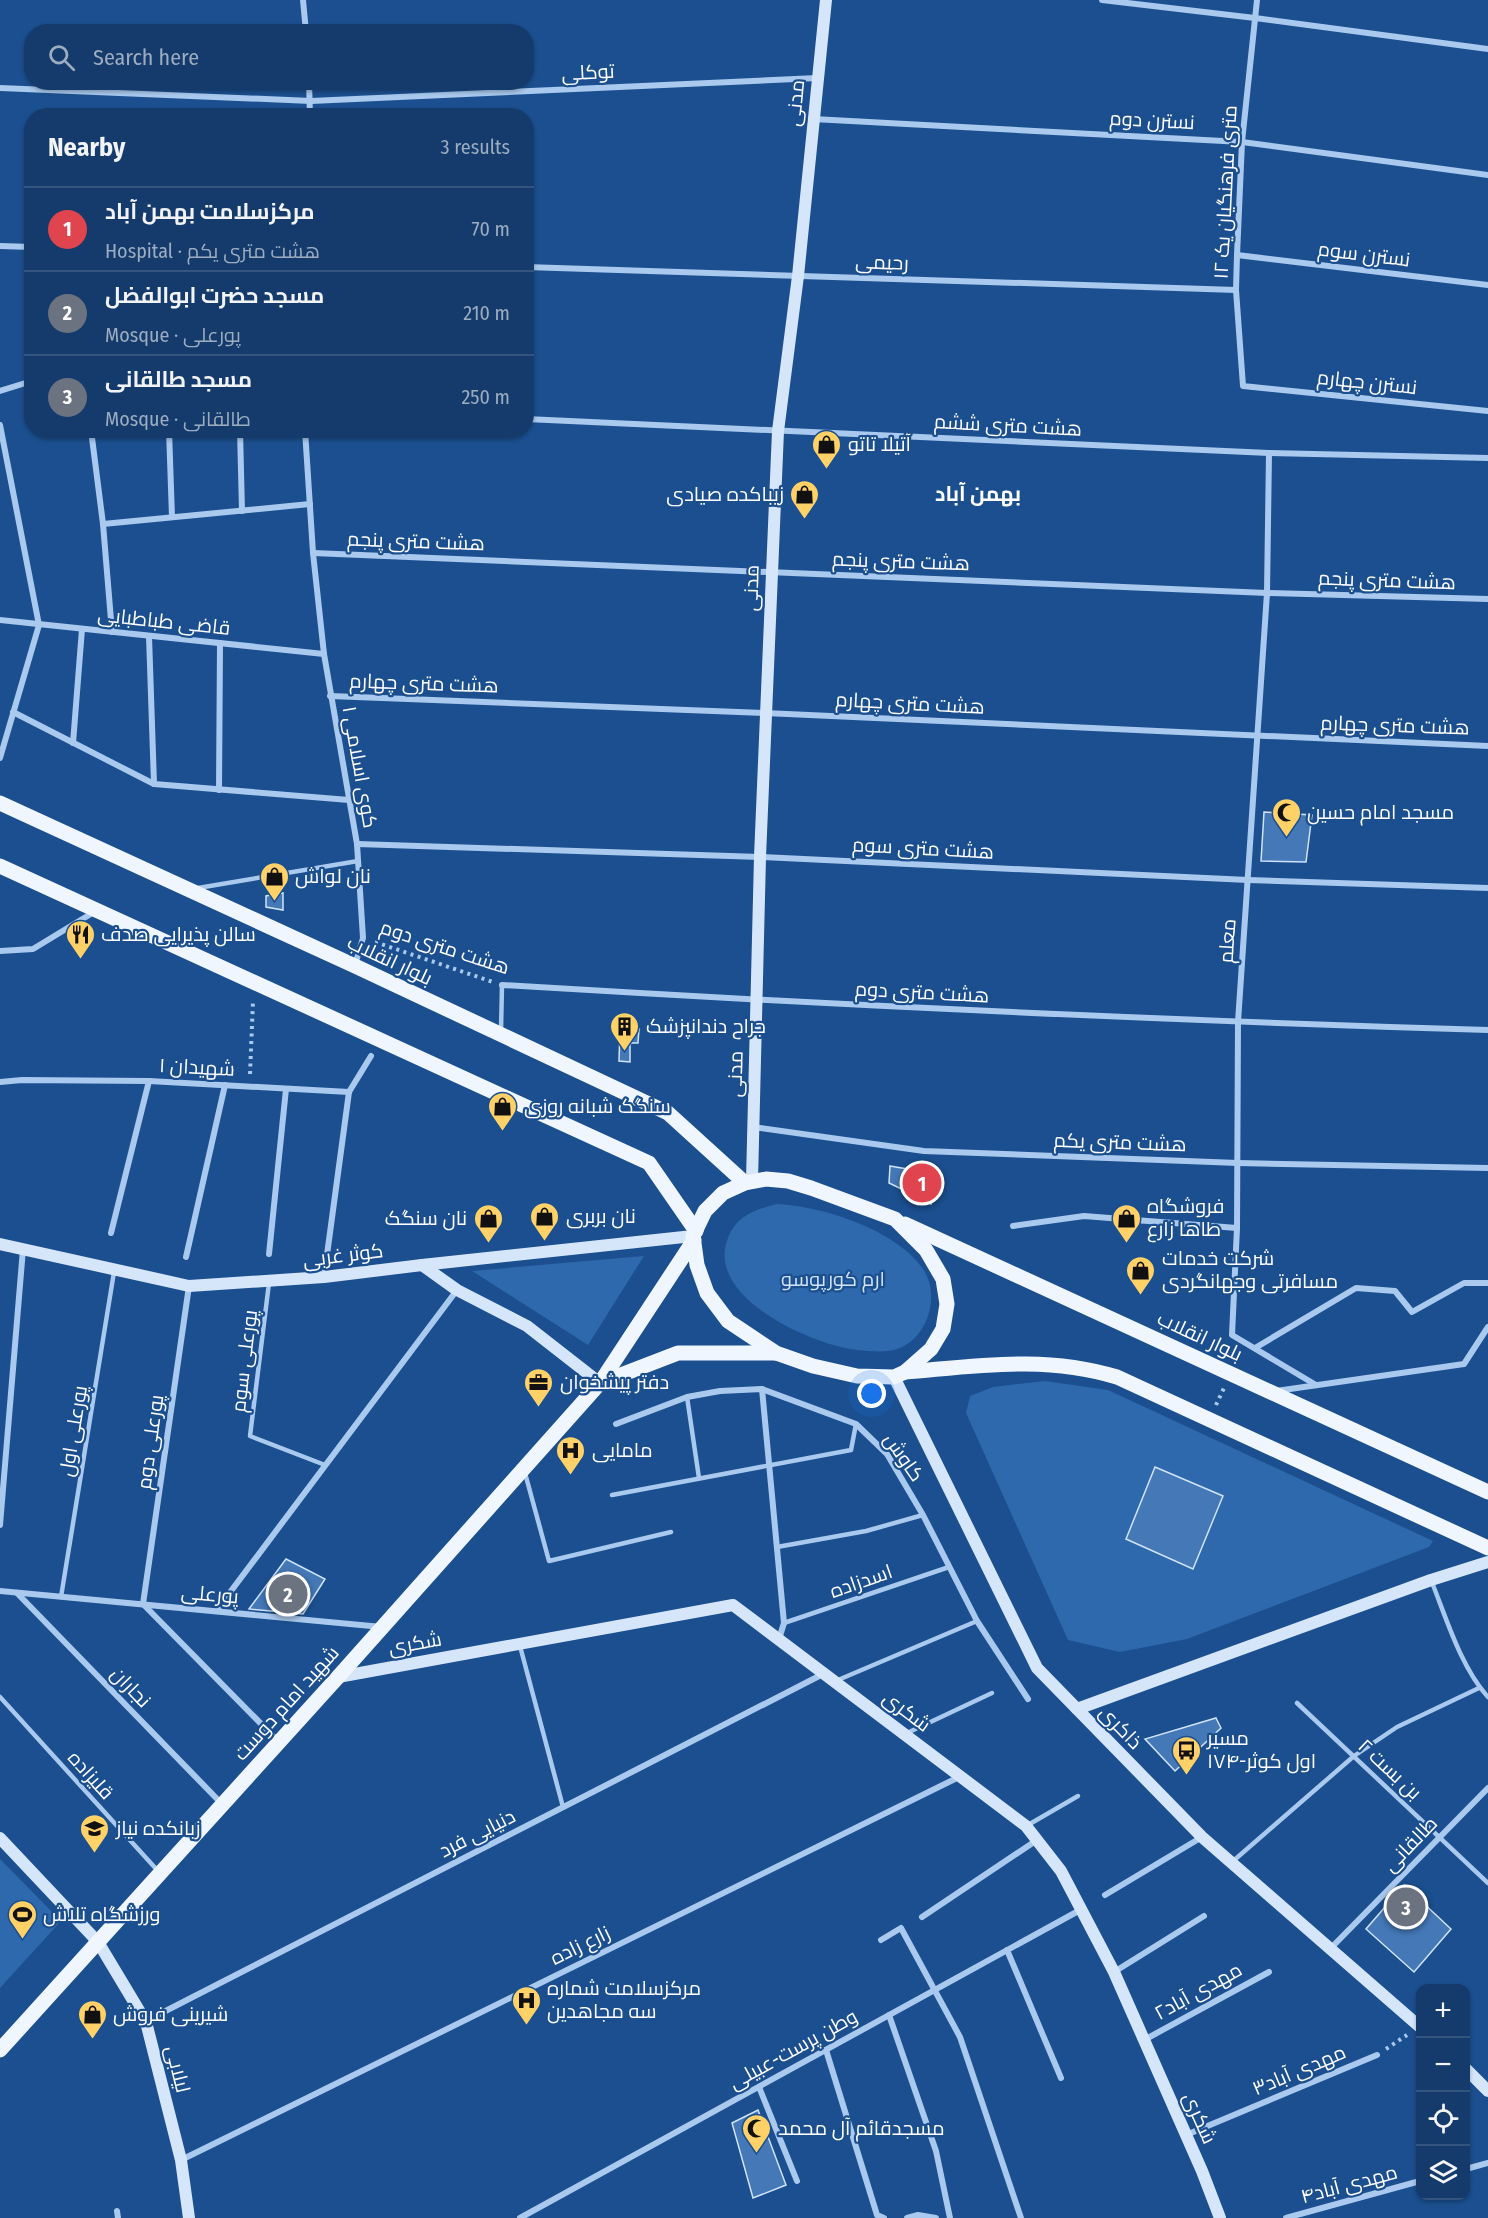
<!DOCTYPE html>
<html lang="en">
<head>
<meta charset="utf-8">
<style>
	body { margin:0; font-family:"Fira Sans Condensed",Cairo,sans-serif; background:#214673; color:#f1f3f6 }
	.controls { position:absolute; right:18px; bottom:18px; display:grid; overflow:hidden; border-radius:12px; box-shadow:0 2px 4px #0004 }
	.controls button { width:54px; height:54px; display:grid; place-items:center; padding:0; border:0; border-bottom:2px solid #33557e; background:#143b6b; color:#f1f3f6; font:30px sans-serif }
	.you { position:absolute; left:872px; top:1394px; width:21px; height:21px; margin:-15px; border:4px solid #fff; border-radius:50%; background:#1a73e8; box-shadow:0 0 0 9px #1a73e833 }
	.badge { display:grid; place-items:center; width:39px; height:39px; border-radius:50%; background:#ffd166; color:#fff; font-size:20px; font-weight:700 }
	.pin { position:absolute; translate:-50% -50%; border:3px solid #fff; box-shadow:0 2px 6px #0006 }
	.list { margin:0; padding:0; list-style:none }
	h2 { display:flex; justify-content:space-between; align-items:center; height:78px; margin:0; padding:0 24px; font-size:26px }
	h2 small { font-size:20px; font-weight:400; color:#9dadc1 }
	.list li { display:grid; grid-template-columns:39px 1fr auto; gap:18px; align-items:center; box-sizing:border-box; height:84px; padding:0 24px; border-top:2px solid #33557e }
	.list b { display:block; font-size:22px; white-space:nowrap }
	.list p { margin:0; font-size:20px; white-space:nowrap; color:#9dadc1 }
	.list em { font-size:20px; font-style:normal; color:#9dadc1 }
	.icon { flex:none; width:33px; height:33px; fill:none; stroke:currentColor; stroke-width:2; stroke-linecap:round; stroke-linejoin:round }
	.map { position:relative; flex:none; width:1488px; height:2218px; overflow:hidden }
	.search { position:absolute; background:#143b6b; box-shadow:0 2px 4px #0004; left:24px; top:24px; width:510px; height:66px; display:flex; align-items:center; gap:15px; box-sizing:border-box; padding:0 21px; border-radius:24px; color:#9dadc1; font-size:22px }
	.panel { position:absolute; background:#143b6b; box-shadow:0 2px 4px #0004; left:24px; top:108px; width:510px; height:330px; border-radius:24px }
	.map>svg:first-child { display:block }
	.green { fill:#2e69ad }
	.building { fill:#4478b7; stroke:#cfe3fa; stroke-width:1.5 }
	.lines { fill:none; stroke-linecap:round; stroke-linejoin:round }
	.path { stroke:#a9c9ee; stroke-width:4; stroke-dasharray:3 4.5; stroke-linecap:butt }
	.lane { stroke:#a9c9ee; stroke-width:4.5 }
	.street { stroke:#a9c9ee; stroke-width:6 }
	.secondary { stroke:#d6e6fa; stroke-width:12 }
	.primary { stroke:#f0f6ff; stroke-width:15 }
	.labels { text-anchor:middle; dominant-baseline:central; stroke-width:4.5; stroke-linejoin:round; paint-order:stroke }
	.street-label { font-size:20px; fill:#fff; stroke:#1b4f8f }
	.poi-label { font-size:20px; fill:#fff; stroke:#1b4f8f; text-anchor:start }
	.park-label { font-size:20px; fill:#cfe3fa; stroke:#1b4f8f }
	.neighbourhood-label { font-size:21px; font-weight:bold; fill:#fff; stroke:#1b4f8f }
</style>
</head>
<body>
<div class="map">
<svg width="1488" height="2218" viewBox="0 0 1488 2218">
	<rect width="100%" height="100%" fill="#1b4f8f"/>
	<g class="green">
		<path d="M777,1204C822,1206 897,1230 923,1269C941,1295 928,1339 897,1349C886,1353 869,1351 857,1350C812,1345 704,1297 728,1238C736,1216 756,1209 777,1204Z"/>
		<path d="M644,1256L588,1345L472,1271Z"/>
		<path d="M1045,1381L1108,1390L1433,1541L1429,1547L1187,1639L1120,1652L1068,1640L966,1413L970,1396L993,1387Z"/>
		<path d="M0,1859L61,1921L0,1988Z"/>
	</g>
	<g class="building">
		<path d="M1264,812L1312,815L1306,862L1261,861Z"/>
		<path d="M283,893V910L266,907V896Z"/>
		<path d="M620,1028L639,1029L638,1043H630V1062L619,1061Z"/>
		<path d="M890,1166L913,1170L912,1194L889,1183Z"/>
		<path d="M913,1170L933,1171L931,1204L912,1194Z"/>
		<path d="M1155,1467L1223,1496L1193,1569L1126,1539Z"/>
		<path d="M286,1559L325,1579L303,1614L249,1609Z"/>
		<path d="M1216,1718L1221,1728L1175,1771L1145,1739Z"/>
		<path d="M1404,1885L1451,1929L1414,1972L1366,1929Z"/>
		<path d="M758,2110L786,2185L753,2198L732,2123Z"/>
	</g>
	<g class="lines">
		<g class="path">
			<path d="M375,942L493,982"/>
			<path d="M250,1074L253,1001"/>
			<path d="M1216,1405L1224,1388"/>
			<path d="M1386,2049L1407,2035"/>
		</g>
		<g class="lane">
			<path d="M198,888L358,861"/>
			<path d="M501,1031L502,985"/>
			<path d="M269,1283L250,1436L325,1465"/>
			<path d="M687,1397L699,1478"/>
			<path d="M525,1473L549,1561L671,1532"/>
			<path d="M612,1495L851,1450L856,1424"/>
			<path d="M777,1547L866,1531L923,1515"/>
			<path d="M1431,1580C1446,1617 1461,1668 1488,1697"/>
			<path d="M61,1597L114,1272"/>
			<path d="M784,1623L949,1567"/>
			<path d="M520,1646L563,1807"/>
			<path d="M838,1680L977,1621"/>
			<path d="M0,1697L158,1871"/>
			<path d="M1297,1703L1488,1883"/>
			<path d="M905,1734L992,1693"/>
			<path d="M1028,1825L1078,1796"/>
			<path d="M1232,1862L1354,1756L1397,1727L1479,1688"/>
		</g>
		<g class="street">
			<path d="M303,0L306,32"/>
			<path d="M1102,0L1255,18L1488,49"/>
			<path d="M1257,0L1242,142L1237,255L1236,290L1243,386L1488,411"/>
			<path d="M309,82L310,116"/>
			<path d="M0,88L311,101L817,78"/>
			<path d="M813,119L1242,142L1488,175"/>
			<path d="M0,246L32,247"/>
			<path d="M1237,255L1488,285"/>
			<path d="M526,267L1236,290"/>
			<path d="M0,391L32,381"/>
			<path d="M526,419L1269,453L1488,458"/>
			<path d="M0,425L39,625L0,758"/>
			<path d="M91,430L103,524L112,632"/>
			<path d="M169,430L172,517"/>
			<path d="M240,430L242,511"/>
			<path d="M305,430L313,553L324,654L357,844L363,938L355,965"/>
			<path d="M1269,453L1267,593L1238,1022L1237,1228L1232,1335L1316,1385"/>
			<path d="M103,524L310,504"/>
			<path d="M313,553L1267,593L1488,599"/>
			<path d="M0,620L324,654"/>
			<path d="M149,636L154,784"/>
			<path d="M330,696L765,713L1488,746"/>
			<path d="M13,712L154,784L349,800"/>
			<path d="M73,743L82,629"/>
			<path d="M219,790L220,643"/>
			<path d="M357,844L760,857L1248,880L1488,888"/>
			<path d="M0,951L33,949L94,912"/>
			<path d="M502,985C830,1005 1159,1020 1488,1030"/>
			<path d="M0,1082L22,1080L149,1081L349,1092L371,1056"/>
			<path d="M753,1127L924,1151L1238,1163L1488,1168"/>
			<path d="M1013,1226L1084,1216L1237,1228"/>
			<path d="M111,1233L149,1081"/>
			<path d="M269,1254L286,1089"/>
			<path d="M186,1257L225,1085"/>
			<path d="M324,1277L349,1092"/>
			<path d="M189,1286L143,1604L279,1742"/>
			<path d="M1255,1348L1356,1288L1395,1291L1412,1312L1464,1283H1488"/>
			<path d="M762,1389L784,1623L779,1639"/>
			<path d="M1276,1391L1464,1364L1488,1327"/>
			<path d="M616,1424L687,1397L720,1391L762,1389L856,1424L887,1454L923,1515L977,1621L1028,1699"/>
			<path d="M0,1525L23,1249"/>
			<path d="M0,1591L382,1627"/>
			<path d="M17,1593L221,1803"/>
			<path d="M216,1611L457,1290"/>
			<path d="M1105,1895L1202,1837"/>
			<path d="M922,1917L1037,1840"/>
			<path d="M881,1940L901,1928L960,2037L1021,2218"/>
			<path d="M1330,1949L1488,1788"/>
			<path d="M1007,1950L1061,2078"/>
			<path d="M1114,1972L1204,1916"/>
			<path d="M889,2015L936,2151L950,2218"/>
			<path d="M146,2021L823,1674"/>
			<path d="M1144,2040L1269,1972"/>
			<path d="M826,2050L877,2215L884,2218"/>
			<path d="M759,2087L797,2181"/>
			<path d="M1186,2135L1377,2055"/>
			<path d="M181,2160L961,1776"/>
			<path d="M1466,2169L1488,2163"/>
			<path d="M117,2211L118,2218"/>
			<path d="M520,2218L1082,1909"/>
			<path d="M907,2218L918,2215L936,2218"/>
			<path d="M1286,2218L1420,2181"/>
		</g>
		<g class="secondary">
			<path d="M752,1181L760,857L778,431L798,276L826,0"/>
			<path d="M0,1244L189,1286L324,1277L422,1265L693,1236"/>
			<path d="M422,1265L457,1290L527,1326L600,1383"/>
			<path d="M894,1377L1037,1668L1202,1837L1420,2027"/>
			<path d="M338,1677L733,1605L1026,1826L1061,1871L1114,1972L1202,2171L1220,2218"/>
			<path d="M1077,1709L1431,1580L1488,1562"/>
			<path d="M0,1838L98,1942L146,2022L181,2160L189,2218"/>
			<path d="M1466,2069L1488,2091"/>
		</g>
		<g class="primary">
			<path d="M0,803L355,966L668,1113L745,1183"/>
			<path d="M0,866L649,1163L696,1231"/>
			<path d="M766,1179L788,1181L811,1188L895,1219L926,1250L943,1279L947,1304L943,1329L931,1349L905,1372L894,1377L857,1376L813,1366L776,1353L728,1321L707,1293L697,1265L693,1236L705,1211L723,1193L745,1183Z"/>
			<path d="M905,1224L1488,1492"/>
			<path d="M905,1372C978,1366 1045,1355 1117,1377L1488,1548"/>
			<path d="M600,1383L678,1353H775"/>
			<path d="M0,2050L338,1677L600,1383L694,1240"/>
		</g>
	</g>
	<defs>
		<symbol id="shop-pin" viewBox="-11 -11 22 30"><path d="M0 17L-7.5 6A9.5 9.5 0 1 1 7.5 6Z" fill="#ffd166" stroke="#1b4f8f"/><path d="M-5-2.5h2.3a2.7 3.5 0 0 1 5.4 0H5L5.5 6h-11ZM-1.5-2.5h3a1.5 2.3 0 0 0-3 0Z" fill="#111"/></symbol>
		<symbol id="mosque-pin" viewBox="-11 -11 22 30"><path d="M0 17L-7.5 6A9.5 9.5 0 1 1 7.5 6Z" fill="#ffd166" stroke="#1b4f8f"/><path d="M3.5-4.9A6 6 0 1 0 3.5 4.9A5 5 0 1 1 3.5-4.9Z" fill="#111"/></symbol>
		<symbol id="restaurant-pin" viewBox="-11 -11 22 30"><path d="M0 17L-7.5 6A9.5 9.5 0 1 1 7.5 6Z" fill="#ffd166" stroke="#1b4f8f"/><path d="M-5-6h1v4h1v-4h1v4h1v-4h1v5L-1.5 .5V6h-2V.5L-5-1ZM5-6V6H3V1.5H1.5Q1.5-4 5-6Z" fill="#111"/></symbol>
		<symbol id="building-pin" viewBox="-11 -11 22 30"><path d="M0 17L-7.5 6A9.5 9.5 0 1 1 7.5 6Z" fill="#ffd166" stroke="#1b4f8f"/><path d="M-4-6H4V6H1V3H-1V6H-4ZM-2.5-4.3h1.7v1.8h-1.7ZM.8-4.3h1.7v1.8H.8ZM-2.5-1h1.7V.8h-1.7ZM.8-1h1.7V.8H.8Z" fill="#111"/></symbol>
		<symbol id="office-pin" viewBox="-11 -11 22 30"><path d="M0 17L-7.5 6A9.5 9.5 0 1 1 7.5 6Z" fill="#ffd166" stroke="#1b4f8f"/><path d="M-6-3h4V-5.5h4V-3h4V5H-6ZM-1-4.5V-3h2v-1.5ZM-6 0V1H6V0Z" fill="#111"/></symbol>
		<symbol id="hospital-pin" viewBox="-11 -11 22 30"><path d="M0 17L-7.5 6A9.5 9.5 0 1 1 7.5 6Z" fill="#ffd166" stroke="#1b4f8f"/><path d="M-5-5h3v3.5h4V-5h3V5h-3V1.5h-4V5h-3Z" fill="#111"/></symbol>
		<symbol id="bus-pin" viewBox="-11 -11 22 30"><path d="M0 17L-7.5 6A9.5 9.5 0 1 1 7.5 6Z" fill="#ffd166" stroke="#1b4f8f"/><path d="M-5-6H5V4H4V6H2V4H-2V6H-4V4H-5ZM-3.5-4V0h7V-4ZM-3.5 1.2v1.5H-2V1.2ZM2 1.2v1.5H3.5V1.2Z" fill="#111"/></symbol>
		<symbol id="school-pin" viewBox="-11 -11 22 30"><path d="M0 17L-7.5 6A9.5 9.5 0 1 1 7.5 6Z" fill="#ffd166" stroke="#1b4f8f"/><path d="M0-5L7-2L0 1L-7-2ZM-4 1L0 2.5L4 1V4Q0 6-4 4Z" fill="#111"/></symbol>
		<symbol id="stadium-pin" viewBox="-11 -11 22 30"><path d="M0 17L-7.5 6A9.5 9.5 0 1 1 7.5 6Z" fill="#ffd166" stroke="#1b4f8f"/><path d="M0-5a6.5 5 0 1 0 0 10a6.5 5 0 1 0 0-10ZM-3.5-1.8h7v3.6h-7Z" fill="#111"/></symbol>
	</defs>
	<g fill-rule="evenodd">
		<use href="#shop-pin" x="810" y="428" width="33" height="45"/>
		<use href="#shop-pin" x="788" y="478" width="33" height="45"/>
		<use href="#mosque-pin" x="1270" y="796" width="33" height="45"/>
		<use href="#shop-pin" x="258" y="860" width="33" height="45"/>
		<use href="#restaurant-pin" x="64" y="918" width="33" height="45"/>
		<use href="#building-pin" x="608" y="1010" width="33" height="45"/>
		<use href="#shop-pin" x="486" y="1090" width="33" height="45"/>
		<use href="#shop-pin" x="528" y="1200" width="33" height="45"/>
		<use href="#shop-pin" x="472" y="1202" width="33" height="45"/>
		<use href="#shop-pin" x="1110" y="1202" width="33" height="45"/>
		<use href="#shop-pin" x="1124" y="1254" width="33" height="45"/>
		<use href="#office-pin" x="522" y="1366" width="33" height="45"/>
		<use href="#hospital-pin" x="554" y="1434" width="33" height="45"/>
		<use href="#bus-pin" x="1170" y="1734" width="33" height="45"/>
		<use href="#school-pin" x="78" y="1812" width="33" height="45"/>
		<use href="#stadium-pin" x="6" y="1898" width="33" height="45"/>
		<use href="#hospital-pin" x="510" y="1984" width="33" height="45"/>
		<use href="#shop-pin" x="76" y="1998" width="33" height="45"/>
		<use href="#mosque-pin" x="740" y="2112" width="33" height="45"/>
	</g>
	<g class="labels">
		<g class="street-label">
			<text transform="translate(588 72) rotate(-3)">توکلی</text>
			<text transform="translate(795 103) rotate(-84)">مدنی</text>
			<text transform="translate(1152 120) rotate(3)">نسترن دوم</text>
			<text transform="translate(1225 192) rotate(-87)">۱۲ متری فرهنگیان یک</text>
			<text transform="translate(1364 254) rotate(7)">نسترن سوم</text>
			<text transform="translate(882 262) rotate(2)">رحیمی</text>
			<text transform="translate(1367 382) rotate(6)">نسترن چهارم</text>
			<text transform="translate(1008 425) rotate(3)">هشت متری ششم</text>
			<text transform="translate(416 541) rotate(2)">هشت متری پنجم</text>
			<text transform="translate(901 561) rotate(2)">هشت متری پنجم</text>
			<text transform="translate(1387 580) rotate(2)">هشت متری پنجم</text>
			<text transform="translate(751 588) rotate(-88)">مدنی</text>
			<text transform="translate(164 621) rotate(6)">قاضی طباطبایی</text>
			<text transform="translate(424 683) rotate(2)">هشت متری چهارم</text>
			<text transform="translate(910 703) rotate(3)">هشت متری چهارم</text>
			<text transform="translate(1395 725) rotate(2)">هشت متری چهارم</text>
			<text transform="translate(360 767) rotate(80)">کوی اسلامی ۱</text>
			<text transform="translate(923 848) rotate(3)">هشت متری سوم</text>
			<text transform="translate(1227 941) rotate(-86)">معلم</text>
			<text transform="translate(445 947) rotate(18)">هشت متری دوم</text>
			<text transform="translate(390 960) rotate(25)">بلوار انقلاب</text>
			<text transform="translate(922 992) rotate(3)">هشت متری دوم</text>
			<text transform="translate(197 1067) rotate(3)">شهیدان ۱</text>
			<text transform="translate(735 1074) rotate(-88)">مدنی</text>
			<text transform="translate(1120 1142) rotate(2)">هشت متری یکم</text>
			<text transform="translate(343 1255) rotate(-7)">کوثر غربی</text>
			<text transform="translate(1200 1336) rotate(25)">بلوار انقلاب</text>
			<text transform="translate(244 1361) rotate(-83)">پورعلی سوم</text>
			<text transform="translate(73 1431) rotate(-81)">پورعلی اول</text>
			<text transform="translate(150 1442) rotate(-82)">پورعلی دوم</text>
			<text transform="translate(904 1457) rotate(55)">کاوش</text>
			<text transform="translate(861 1581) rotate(-19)">اسدزاده</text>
			<text transform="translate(210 1594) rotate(5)">پورعلی</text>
			<text transform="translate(415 1643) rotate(-10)">شکری</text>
			<text transform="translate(131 1687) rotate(46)">نجاران</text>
			<text transform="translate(286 1703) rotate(-48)">شهید امام دوست</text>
			<text transform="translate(907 1711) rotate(37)">شکری</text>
			<text transform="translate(1121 1727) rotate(46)">ذاکری</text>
			<text transform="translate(1390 1769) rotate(43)">بن بست ۲</text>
			<text transform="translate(91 1775) rotate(48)">قلیزاده</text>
			<text transform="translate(477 1833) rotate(-27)">دنیایی فرد</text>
			<text transform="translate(1410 1844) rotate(-46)">طالقانی</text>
			<text transform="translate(580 1945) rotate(-26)">زارع زاده</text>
			<text transform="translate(1198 1991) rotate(-29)">مهدی آباد۲</text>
			<text transform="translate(793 2049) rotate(-29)">وطن پرست-عبیلی</text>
			<text transform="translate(178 2069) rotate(76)">لیلابی</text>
			<text transform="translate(1299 2070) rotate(-23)">مهدی آباد۳</text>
			<text transform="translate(1200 2118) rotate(66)">شکری</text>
			<text transform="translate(1349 2184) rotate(-15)">مهدی آباد۴</text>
		</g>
		<g class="poi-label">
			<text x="848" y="444">آتیلا تاتو</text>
			<text x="784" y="494" text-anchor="end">زیباکده صیادی</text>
			<text x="1307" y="812">مسجد امام حسین</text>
			<text x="295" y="876">نان لواش</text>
			<text x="101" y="934">سالن پذیرایی صدف</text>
			<text x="646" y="1026">جراح دندانپزشک</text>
			<text x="524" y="1106">سنگک شبانه روزی</text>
			<text x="1147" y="1206">فروشگاه<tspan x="1147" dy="23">طاها زارع</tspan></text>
			<text x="566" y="1216">نان بربری</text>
			<text x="467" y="1218" text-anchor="end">نان سنگک</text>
			<text x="1162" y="1258">شرکت خدمات<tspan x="1162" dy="23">مسافرتی وجهانگردی</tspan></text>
			<text x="560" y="1382">دفتر پیشخوان</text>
			<text x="592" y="1450">مامایی</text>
			<text x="1207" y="1738">مسیر<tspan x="1207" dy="23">۱۷۴-اول کوثر</tspan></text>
			<text x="116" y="1828">زبانکده نیاز</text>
			<text x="43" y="1914">ورزشگاه تلاش</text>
			<text x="547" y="1988">مرکزسلامت شماره<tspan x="547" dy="23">سه مجاهدین</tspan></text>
			<text x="113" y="2014">شیرینی فروش</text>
			<text x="778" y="2128">مسجدقائم آل محمد</text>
		</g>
		<g class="park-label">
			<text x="833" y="1279">ارم کورپوسو</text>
		</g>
		<g class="neighbourhood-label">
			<text x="978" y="494">بهمن آباد</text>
		</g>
	</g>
</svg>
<div class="controls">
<button>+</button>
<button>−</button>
<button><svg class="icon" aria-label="locate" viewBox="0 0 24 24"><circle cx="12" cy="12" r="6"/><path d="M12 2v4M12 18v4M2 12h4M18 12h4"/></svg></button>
<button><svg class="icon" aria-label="layers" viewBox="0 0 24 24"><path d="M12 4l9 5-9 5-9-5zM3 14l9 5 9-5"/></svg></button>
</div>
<div class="you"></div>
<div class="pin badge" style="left:922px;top:1183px;background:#e0444e">1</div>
<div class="pin badge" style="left:288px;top:1594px;background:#6b7280">2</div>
<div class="pin badge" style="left:1406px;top:1907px;background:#6b7280">3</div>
<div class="search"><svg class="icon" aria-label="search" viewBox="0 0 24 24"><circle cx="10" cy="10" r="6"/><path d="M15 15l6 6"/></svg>Search here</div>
<section class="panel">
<h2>Nearby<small>3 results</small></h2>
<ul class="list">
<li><span class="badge" style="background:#e0444e">1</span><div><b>مرکزسلامت بهمن آباد</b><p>Hospital · هشت متری یکم</p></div><em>70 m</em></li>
<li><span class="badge" style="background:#6b7280">2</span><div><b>مسجد حضرت ابوالفضل</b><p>Mosque · پورعلی</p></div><em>210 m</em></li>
<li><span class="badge" style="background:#6b7280">3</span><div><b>مسجد طالقانی</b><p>Mosque · طالقانی</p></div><em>250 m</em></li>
</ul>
</section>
</div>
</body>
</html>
